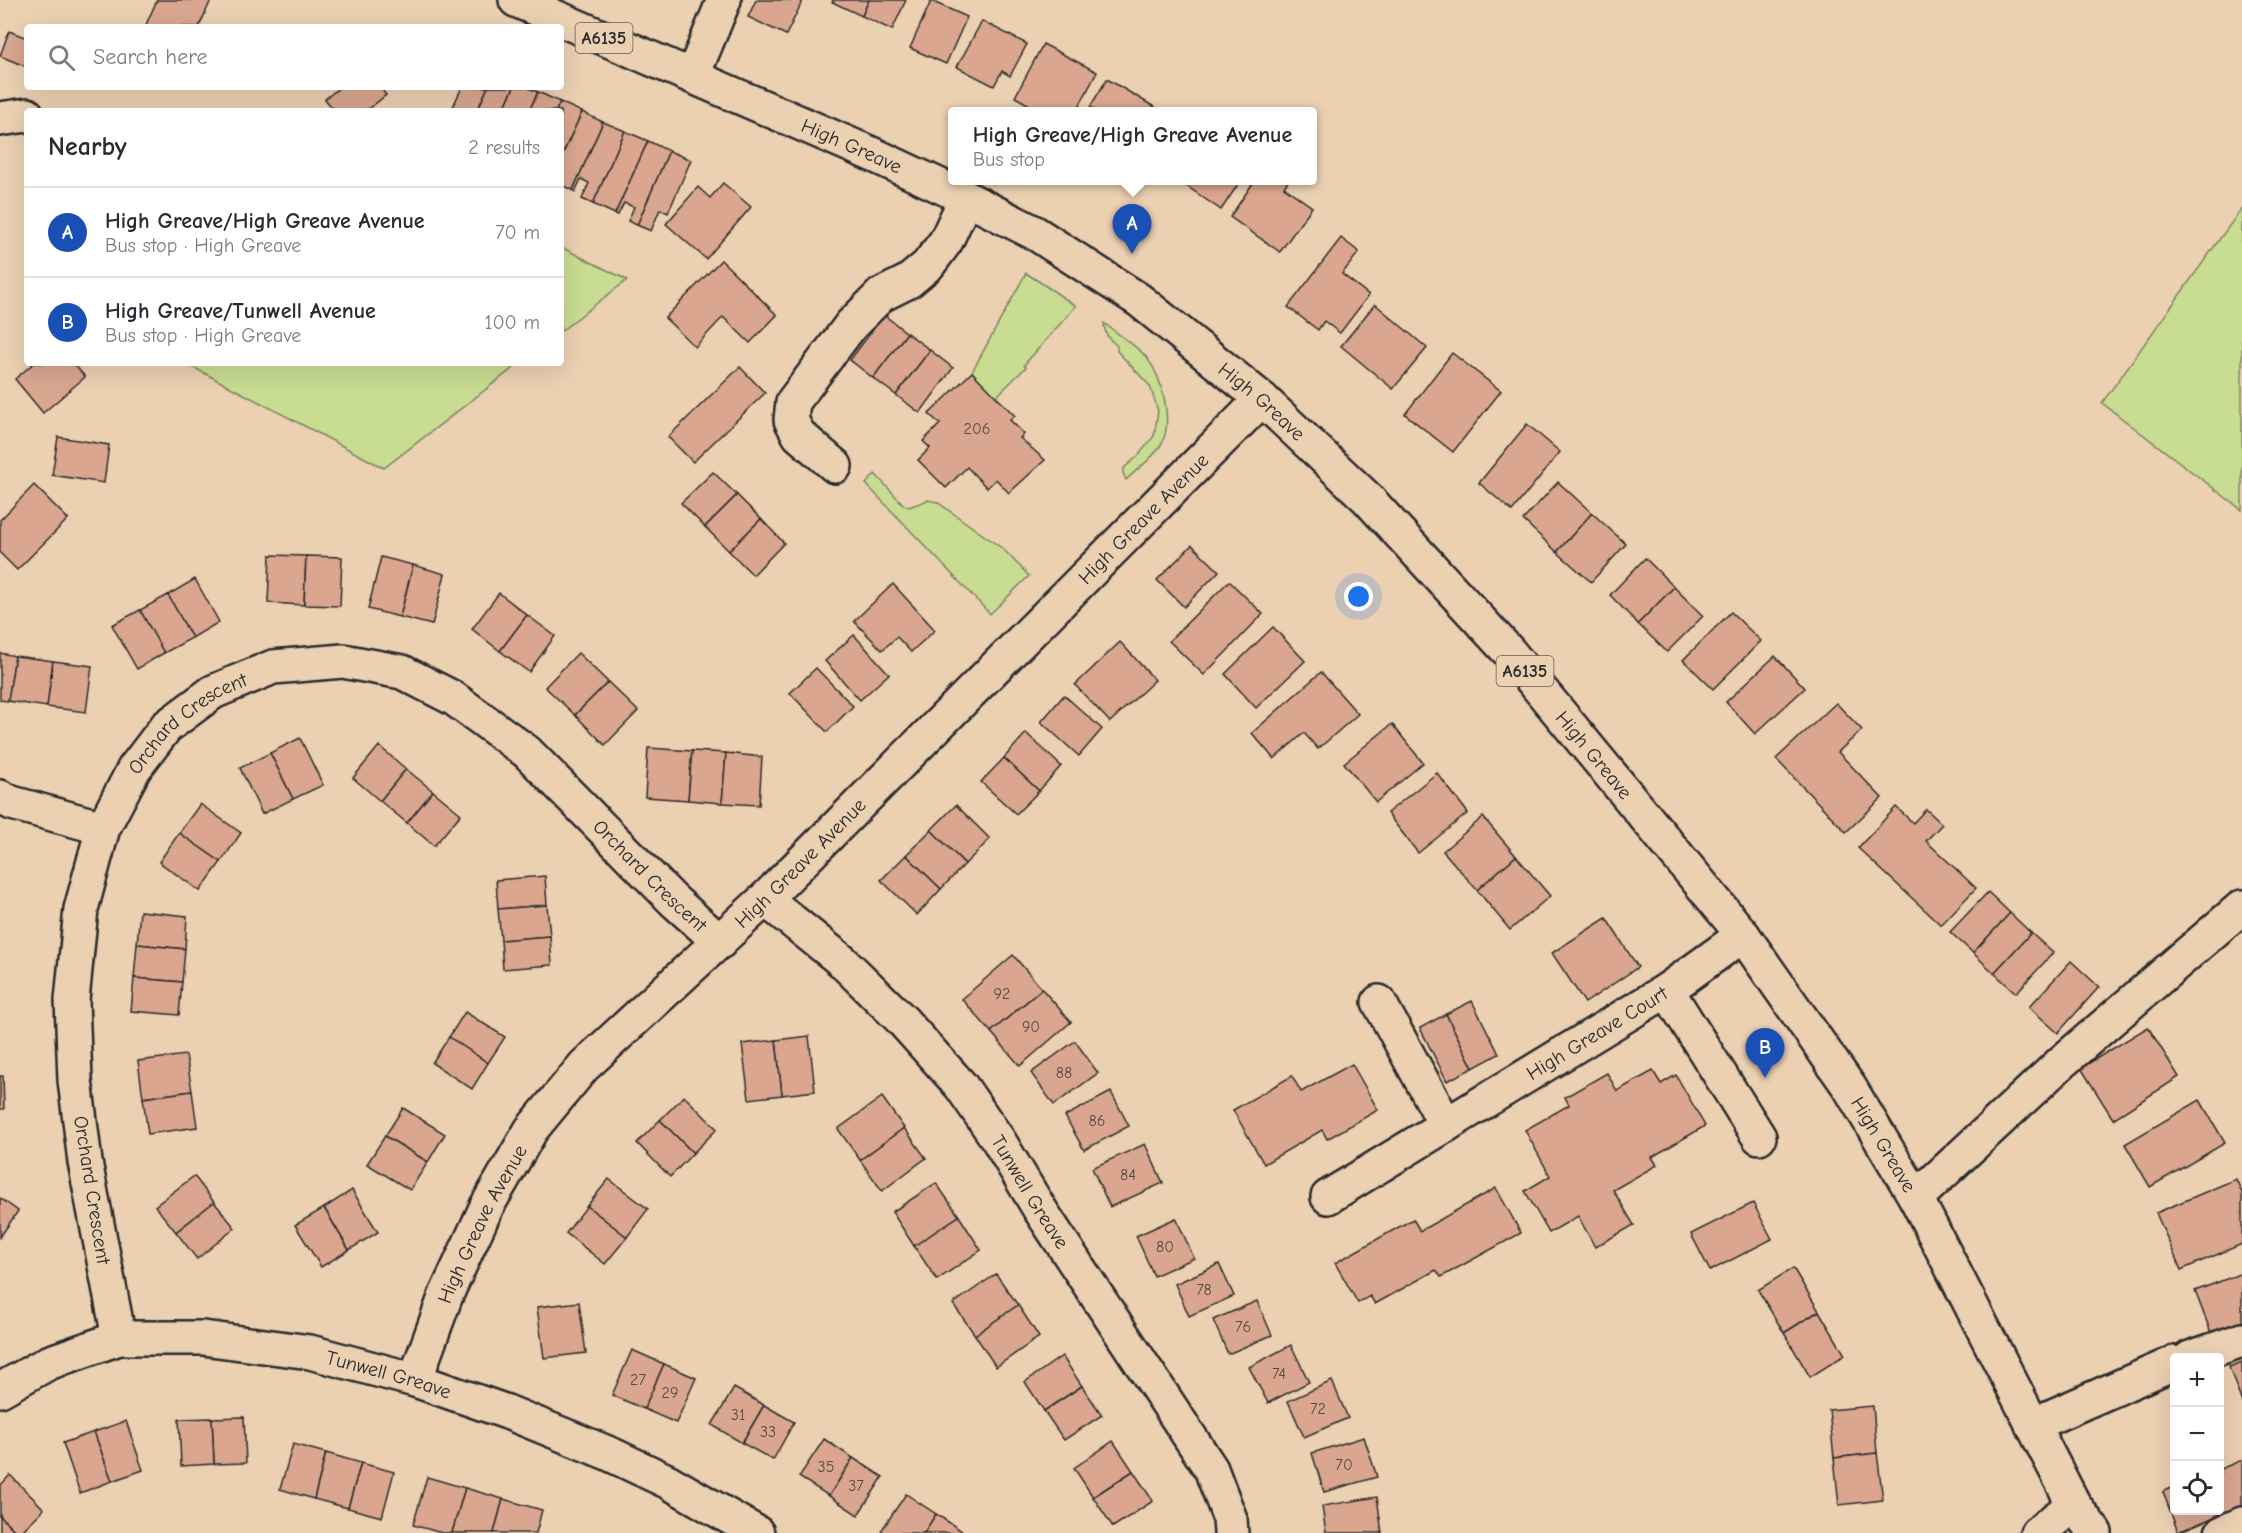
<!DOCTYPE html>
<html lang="en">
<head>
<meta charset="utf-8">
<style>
	body { margin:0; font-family:"Comic Neue",sans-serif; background:#f7f7f7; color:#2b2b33 }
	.controls { position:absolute; right:18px; bottom:18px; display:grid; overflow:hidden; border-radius:6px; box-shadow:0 6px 24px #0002 }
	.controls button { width:54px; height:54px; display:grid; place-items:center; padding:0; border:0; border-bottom:2px solid #e1e1e2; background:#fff; color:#2b2b33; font:30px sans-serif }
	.you { position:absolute; left:1359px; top:597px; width:21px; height:21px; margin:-15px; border:4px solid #fff; border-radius:50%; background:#1a73e8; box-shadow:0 0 0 9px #1a73e833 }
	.badge { display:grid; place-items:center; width:39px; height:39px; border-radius:50%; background:#111827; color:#fff; font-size:20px; font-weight:700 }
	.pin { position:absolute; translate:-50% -50px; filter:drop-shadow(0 2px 3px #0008) }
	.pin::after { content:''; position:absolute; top:32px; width:21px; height:18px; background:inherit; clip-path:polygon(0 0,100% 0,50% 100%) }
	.popup { position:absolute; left:948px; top:107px; width:369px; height:78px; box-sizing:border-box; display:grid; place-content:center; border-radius:6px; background:#fff; filter:drop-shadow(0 2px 4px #0005); font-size:20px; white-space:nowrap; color:#7c7c81 }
	.popup b { font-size:22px; color:#2b2b33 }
	.popup::after { content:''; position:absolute; left:50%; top:100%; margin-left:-12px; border:12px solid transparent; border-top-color:#fff }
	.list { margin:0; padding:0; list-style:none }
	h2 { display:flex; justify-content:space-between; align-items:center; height:78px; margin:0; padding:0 24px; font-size:26px }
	h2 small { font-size:20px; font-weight:400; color:#7c7c81 }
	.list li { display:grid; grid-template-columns:39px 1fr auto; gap:18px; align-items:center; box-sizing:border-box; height:90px; padding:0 24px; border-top:2px solid #e1e1e2 }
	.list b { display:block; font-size:22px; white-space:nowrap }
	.list p { margin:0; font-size:20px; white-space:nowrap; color:#7c7c81 }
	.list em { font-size:20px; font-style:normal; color:#7c7c81 }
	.icon { flex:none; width:33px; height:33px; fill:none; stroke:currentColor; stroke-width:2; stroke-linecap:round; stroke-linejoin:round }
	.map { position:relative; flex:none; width:2242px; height:1533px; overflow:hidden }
	.search { position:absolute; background:#fff; box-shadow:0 6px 24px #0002; left:24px; top:24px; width:540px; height:66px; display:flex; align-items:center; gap:15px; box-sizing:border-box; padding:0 21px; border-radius:6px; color:#7c7c81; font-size:22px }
	.panel { position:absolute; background:#fff; box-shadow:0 6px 24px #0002; left:24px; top:108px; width:540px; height:258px; border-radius:6px }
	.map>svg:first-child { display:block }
	.green { fill:#c8dd92; stroke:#7a845e; stroke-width:1.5 }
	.building { fill:#daa68f; stroke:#2b2b2b; stroke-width:1.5 }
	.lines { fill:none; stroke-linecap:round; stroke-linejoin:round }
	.minor-casing { stroke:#2b2b2b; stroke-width:38 }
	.major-casing { stroke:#2b2b2b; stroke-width:38 }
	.minor { stroke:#ebd0b2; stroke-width:33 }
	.major { stroke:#ebd0b2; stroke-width:33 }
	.labels { text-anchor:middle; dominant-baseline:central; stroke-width:4.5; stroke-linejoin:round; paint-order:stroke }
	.number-label { font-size:16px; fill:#574a44 }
	.shield { fill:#ebd0b2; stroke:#655c54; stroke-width:1.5 }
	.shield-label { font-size:18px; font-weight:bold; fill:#2b2b2b }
	.street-label { font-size:20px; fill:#2b2b2b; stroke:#ebd0b2 }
</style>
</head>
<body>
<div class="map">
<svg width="2242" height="1533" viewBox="0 0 2242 1533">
	<rect width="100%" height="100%" fill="#ebd0b2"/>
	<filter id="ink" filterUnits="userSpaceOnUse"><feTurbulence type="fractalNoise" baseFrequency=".0167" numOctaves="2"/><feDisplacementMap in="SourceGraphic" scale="12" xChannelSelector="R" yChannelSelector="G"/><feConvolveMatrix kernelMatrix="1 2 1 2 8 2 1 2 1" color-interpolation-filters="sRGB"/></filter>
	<g filter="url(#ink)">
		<g class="green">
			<path d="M2242,208V510L2102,403Z"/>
			<path d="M561,247L627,280L561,331Z"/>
			<path d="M1026,273L1076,306L1024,365L1026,367L996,397L972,372Z"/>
			<path d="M1104,323C1117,334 1136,345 1147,358C1162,377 1173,420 1162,443C1155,457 1137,469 1126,480L1123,473L1124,468L1138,456L1154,436L1158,411L1150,386L1117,351V346C1109,340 1104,333 1104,323Z"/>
			<path d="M185,363H520L384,468Z"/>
			<path d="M875,474L904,505L909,507L928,500L937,502L1003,549L1029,576L990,614L866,484Z"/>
		</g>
		<g class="building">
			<path d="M157,0H211L199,27H145Z"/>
			<path d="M756,0H803L786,35L748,17Z"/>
			<path d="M833,0H869L862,16L832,2Z"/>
			<path d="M869,0H906L892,30L862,16Z"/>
			<path d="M931,1L967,17L946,64L910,48Z"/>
			<path d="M982,21L1027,44L1010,76L1002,71L994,86L957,67Z"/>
			<path d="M9,31L27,38V67L0,56Z"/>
			<path d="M1043,44L1097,72L1076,112H1042L1015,97Z"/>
			<path d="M1107,79L1163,112H1099L1090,107Z"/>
			<path d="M340,87H380L386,95L366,111H335L325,99Z"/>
			<path d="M462,87H488L477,111H451Z"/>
			<path d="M488,87H514L503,111H477Z"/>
			<path d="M514,87H526L538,92L529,111H503Z"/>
			<path d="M538,92L560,102L556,111H529Z"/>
			<path d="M560,102L582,112L561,158V111H556Z"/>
			<path d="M582,112L603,122L573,190L561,185V158Z"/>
			<path d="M603,122L625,131L593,204L582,199L589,183L581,179L575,192L573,190Z"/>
			<path d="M625,131L648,141L615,214L593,204Z"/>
			<path d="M648,141L669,151L637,225L628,221L634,207L624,203L618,215L615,214Z"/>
			<path d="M669,151L691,160L668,213L660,209L651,231L637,225Z"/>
			<path d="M1178,180H1241L1221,210Z"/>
			<path d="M1255,180H1289L1284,187L1312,207L1280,252L1230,217Z"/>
			<path d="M723,183L751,207L706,259L666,224L698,187L710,198Z"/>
			<path d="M1341,238L1359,252L1342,274L1369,295L1340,333L1324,321L1318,330L1288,307Z"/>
			<path d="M721,260L777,315L750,343L723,317L695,347L665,318Z"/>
			<path d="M1375,304L1427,348L1393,389L1341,346Z"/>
			<path d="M884,315L907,333L873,378L850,360Z"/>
			<path d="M907,333L930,350L896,395L873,378Z"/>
			<path d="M930,350L953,368L920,413L896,395Z"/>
			<path d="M1452,353L1501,391L1453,452L1405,414Z"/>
			<path d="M34,363H73L85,377L43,413L15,379Z"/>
			<path d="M740,367L765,393L693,462L668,437Z"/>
			<path d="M972,372L1015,416L1010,420L1024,434L1020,438L1045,460L1009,493L996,479L987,488L967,467L946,488L918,460L930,448L923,441L940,424L929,414Z"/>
			<path d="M1527,424L1560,452L1512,511L1479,483Z"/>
			<path d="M58,437L109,445L104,483L52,475Z"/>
			<path d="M713,472L737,495L705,527L681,503Z"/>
			<path d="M1558,482L1592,513L1557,552L1523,520Z"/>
			<path d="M34,485L68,519L17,570L0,553V520Z"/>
			<path d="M737,495L761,519L729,551L705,527Z"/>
			<path d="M1592,513L1626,544L1591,582L1557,552Z"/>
			<path d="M761,519L784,543L753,575L729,551Z"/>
			<path d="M1192,545L1219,571L1184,607L1157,580Z"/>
			<path d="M270,555L306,556L304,605L268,603Z"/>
			<path d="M306,556L342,557L340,606L304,605Z"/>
			<path d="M381,557L413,565L400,617L368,609Z"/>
			<path d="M1645,558L1674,587L1638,624L1610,595Z"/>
			<path d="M413,565L445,574L432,625L400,617Z"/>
			<path d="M195,579L219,622L192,638L168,595Z"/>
			<path d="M1229,581L1263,614L1204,675L1169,641Z"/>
			<path d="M893,584L935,630L911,652L897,637L882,650L854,621Z"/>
			<path d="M1674,587L1703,616L1667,652L1638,624Z"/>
			<path d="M499,593L527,615L500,651L472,629Z"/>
			<path d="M168,595L192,638L164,653L140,610Z"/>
			<path d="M140,610L164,653L137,669L112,625Z"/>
			<path d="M1731,612L1761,641L1713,689L1683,660Z"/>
			<path d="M527,615L555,636L529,672L500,651Z"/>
			<path d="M1273,627L1305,661L1256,708L1225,674Z"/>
			<path d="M854,635L889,674L860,700L825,661Z"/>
			<path d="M1120,642L1155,680L1110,722L1075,685Z"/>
			<path d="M0,653L15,656L8,701L0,700Z"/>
			<path d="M578,653L608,682L575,715L545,687Z"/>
			<path d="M15,656L53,661L47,707L8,701Z"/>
			<path d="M1775,656L1805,688L1755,734L1726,702Z"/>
			<path d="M53,661L92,666L86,712L47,707Z"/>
			<path d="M816,668L853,706L827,732L790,693Z"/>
			<path d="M1321,672L1358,714L1318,749L1304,733L1274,759L1252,733Z"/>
			<path d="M608,682L638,711L605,745L575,715Z"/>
			<path d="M1064,695L1102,729L1079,756L1041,722Z"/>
			<path d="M1836,703L1862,730L1838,752L1882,798L1846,832L1776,759Z"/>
			<path d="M1392,724L1423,763L1376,802L1344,763Z"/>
			<path d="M1026,733L1061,766L1039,791L1004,758Z"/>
			<path d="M300,738L323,785L293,799L270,753Z"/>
			<path d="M379,746L406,769L380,801L353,778Z"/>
			<path d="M648,748L692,751L688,800L645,797Z"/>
			<path d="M692,751L726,753L722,803L688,800Z"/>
			<path d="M270,753L293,799L262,814L240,768Z"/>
			<path d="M726,753L762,757L759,805L722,803Z"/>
			<path d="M1004,758L1039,791L1016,814L981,782Z"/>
			<path d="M406,769L433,791L407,823L380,801Z"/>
			<path d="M1437,773L1468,813L1418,853L1387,813Z"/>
			<path d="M433,791L461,814L434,846L407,823Z"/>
			<path d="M200,804L241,833L221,862L179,833Z"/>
			<path d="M956,805L990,839L965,864L931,830Z"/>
			<path d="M1896,807L1913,823L1926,809L1942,824L1926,841L1976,888L1941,925L1858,848Z"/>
			<path d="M1483,817L1516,856L1477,890L1443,851Z"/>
			<path d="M931,830L965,864L941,889L906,855Z"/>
			<path d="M179,833L221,862L200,891L159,862Z"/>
			<path d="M906,855L941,889L917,915L881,880Z"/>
			<path d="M1516,856L1550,896L1510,930L1477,890Z"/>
			<path d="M545,876L547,905L498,909L496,880Z"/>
			<path d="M1988,892L2010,913L1973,953L1950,932Z"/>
			<path d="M547,905L550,936L501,940L498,909Z"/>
			<path d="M140,911L187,916L185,949L137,944Z"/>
			<path d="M2010,913L2031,933L1994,973L1973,953Z"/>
			<path d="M1606,918L1638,967L1585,1003L1552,953Z"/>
			<path d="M2031,933L2053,953L2016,993L1994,973Z"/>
			<path d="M550,936L552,965L503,969L501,940Z"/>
			<path d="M137,944L185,949L182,982L134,978Z"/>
			<path d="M1013,955L1042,989L991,1032L962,999Z"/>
			<path d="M2071,961L2099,987L2058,1033L2029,1007Z"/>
			<path d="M134,978L182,982L179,1015L131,1011Z"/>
			<path d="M1042,989L1071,1022L1020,1066L991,1032Z"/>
			<path d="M1472,1001L1499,1054L1473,1068L1446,1014Z"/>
			<path d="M465,1012L505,1037L488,1063L449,1037Z"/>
			<path d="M1446,1014L1473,1068L1447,1081L1420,1028Z"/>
			<path d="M2148,1027L2179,1077L2113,1119L2081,1068Z"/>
			<path d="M809,1036L815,1091L782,1095L776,1040Z"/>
			<path d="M449,1037L488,1063L472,1089L432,1063Z"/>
			<path d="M776,1040L782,1095L749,1099L742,1044Z"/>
			<path d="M1075,1041L1098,1073L1054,1105L1031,1073Z"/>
			<path d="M186,1055L192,1091L143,1098L138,1061Z"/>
			<path d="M1352,1064L1378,1110L1327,1139L1322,1130L1264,1164L1233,1110L1292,1076L1301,1092Z"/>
			<path d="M1653,1071L1661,1084L1676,1075L1705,1126L1652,1157L1657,1165L1613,1190L1634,1225L1595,1247L1578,1216L1549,1233L1525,1191L1550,1176L1525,1130L1569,1105L1565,1097L1607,1073L1617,1091Z"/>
			<path d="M0,1076H3L4,1109H0Z"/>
			<path d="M192,1091L197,1127L148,1134L143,1098Z"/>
			<path d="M1111,1092L1129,1126L1084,1150L1065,1116Z"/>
			<path d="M684,1096L717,1129L693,1153L660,1120Z"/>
			<path d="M882,1097L904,1128L860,1160L838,1129Z"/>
			<path d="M2200,1100L2225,1143L2150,1187L2125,1144Z"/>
			<path d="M403,1108L445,1134L428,1162L385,1136Z"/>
			<path d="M660,1120L693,1153L670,1177L637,1143Z"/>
			<path d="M904,1128L926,1158L882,1191L860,1160Z"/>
			<path d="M385,1136L428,1162L410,1190L367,1164Z"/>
			<path d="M1145,1144L1163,1183L1110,1207L1092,1168Z"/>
			<path d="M194,1176L214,1202L176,1232L155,1206Z"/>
			<path d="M609,1179L648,1209L627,1237L587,1206Z"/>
			<path d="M2236,1179L2242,1193V1244L2181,1270L2156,1213Z"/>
			<path d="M936,1183L959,1216L914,1246L892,1212Z"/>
			<path d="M1496,1188L1521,1233L1441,1277L1436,1270L1375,1304L1370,1296L1358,1303L1335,1263L1413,1219L1420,1231Z"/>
			<path d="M352,1190L378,1232L349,1250L324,1208Z"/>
			<path d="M0,1198L18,1211L0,1237Z"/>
			<path d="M214,1202L235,1228L197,1259L176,1232Z"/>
			<path d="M1753,1203L1772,1239L1710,1271L1691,1234Z"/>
			<path d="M587,1206L627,1237L605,1264L566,1233Z"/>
			<path d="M324,1208L349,1250L321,1267L295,1225Z"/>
			<path d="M959,1216L981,1250L937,1280L914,1246Z"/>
			<path d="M1176,1218L1194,1258L1154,1276L1136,1236Z"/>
			<path d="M1219,1264L1234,1296L1189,1316L1175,1284Z"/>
			<path d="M1793,1268L1819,1311L1784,1333L1758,1290Z"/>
			<path d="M2242,1273V1333L2215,1343L2195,1291Z"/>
			<path d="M996,1274L1018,1305L975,1335L953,1304Z"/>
			<path d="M1257,1301L1272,1335L1228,1354L1213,1320Z"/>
			<path d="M579,1302L586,1353L544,1358L537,1307Z"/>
			<path d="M1018,1305L1039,1337L996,1367L975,1335Z"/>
			<path d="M1819,1311L1845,1355L1810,1377L1784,1333Z"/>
			<path d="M1291,1345L1309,1382L1268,1403L1249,1367Z"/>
			<path d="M632,1350L664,1364L644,1409L612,1395Z"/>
			<path d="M1062,1356L1082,1386L1044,1411L1025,1382Z"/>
			<path d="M2242,1362V1403L2229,1367Z"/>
			<path d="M664,1364L696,1378L676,1423L644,1409Z"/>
			<path d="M1332,1381L1348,1418L1304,1437L1288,1401Z"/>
			<path d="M1082,1386L1102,1415L1064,1440L1044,1411Z"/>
			<path d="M734,1388L764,1405L742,1443L712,1425Z"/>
			<path d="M764,1405L794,1422L773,1460L742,1443Z"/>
			<path d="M1873,1406L1877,1453L1834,1458L1829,1410Z"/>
			<path d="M244,1417L246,1463L214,1464L212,1418Z"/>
			<path d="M212,1418L214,1464L181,1466L179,1419Z"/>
			<path d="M126,1421L143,1470L112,1481L94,1432Z"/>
			<path d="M94,1432L112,1481L80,1493L63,1443Z"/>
			<path d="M1364,1437L1377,1477L1324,1492L1312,1453Z"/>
			<path d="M824,1439L853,1458L829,1496L799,1477Z"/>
			<path d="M1113,1441L1133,1471L1093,1497L1074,1468Z"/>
			<path d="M293,1444L326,1453L314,1499L280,1489Z"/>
			<path d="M326,1453L361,1463L348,1508L314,1499Z"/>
			<path d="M1877,1453L1883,1500L1839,1505L1834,1458Z"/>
			<path d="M853,1458L883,1477L858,1515L829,1496Z"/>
			<path d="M2242,1460V1506L2178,1532L2163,1492L2174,1487V1510H2220V1469Z"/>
			<path d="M361,1463L394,1472L382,1517L348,1508Z"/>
			<path d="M1133,1471L1153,1501L1113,1527L1093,1497Z"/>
			<path d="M10,1475L44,1509L20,1533H17L0,1516V1486Z"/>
			<path d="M427,1477L465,1488L452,1533H442L413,1525Z"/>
			<path d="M465,1488L503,1499L494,1533H452Z"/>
			<path d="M906,1494L936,1514L924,1533H884L881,1531Z"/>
			<path d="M1377,1497L1382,1533H1326L1322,1506Z"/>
			<path d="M503,1499L542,1510L536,1533H494Z"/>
			<path d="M936,1514L965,1533H924Z"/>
			<path d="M0,1516L17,1533H0Z"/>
		</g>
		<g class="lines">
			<defs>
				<g id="minor">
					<path d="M693,75L724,0"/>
					<path d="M0,119L27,115"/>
					<path d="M835,466L799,435L791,420L793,402L851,325L881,295L909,281L928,265L946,241L966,198"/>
					<path d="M0,797L12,803L103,828"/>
					<path id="s1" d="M765,899L842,961L902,1020L961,1086L999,1141L1039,1208L1211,1469L1230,1519L1231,1533"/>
					<path d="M1667,990L1759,1137"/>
					<path d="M1379,1002L1446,1125"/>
					<path id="s2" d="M1328,1197L1667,990L1743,935"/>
					<path d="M1916,1198L2062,1062L2242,907"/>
					<path id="s3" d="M119,1338L85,1162L75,1080L72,1000L81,909L103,828L134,769L166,727L213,692L273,667L343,661L402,672L453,698L527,752L674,901L720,942"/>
					<path d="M2190,1358L2242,1340"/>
					<path id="s4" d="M415,1380L446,1295L487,1206L531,1130L584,1066L765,899L1262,399"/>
					<path id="s5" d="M0,1390L48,1363L119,1338H203L310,1352L415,1380L507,1412L610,1454L669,1482L757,1533"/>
					<path d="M2032,1425L2174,1363"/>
					<path d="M2037,1533L2074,1505"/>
					<path d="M2222,1533L2242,1524"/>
				</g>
				<g id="major">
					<path id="s6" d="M516,0L876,156L966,198L1035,233L1139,300L1262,399L1368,499L1510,653L1743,935L1850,1088L1916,1198L2074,1505L2095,1533"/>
				</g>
			</defs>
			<use href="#minor" class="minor-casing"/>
			<use href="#major" class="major-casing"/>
			<use href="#minor" class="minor"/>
			<use href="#major" class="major"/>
		</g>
	</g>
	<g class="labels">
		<g class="number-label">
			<text x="977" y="429">206</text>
			<text x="1002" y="994">92</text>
			<text x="1031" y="1027">90</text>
			<text x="1064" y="1073">88</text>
			<text x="1097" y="1121">86</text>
			<text x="1128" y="1175">84</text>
			<text x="1165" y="1247">80</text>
			<text x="1204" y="1290">78</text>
			<text x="1243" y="1327">76</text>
			<text x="1279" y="1374">74</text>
			<text x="638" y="1380">27</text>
			<text x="670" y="1393">29</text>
			<text x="1318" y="1409">72</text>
			<text x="738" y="1415">31</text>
			<text x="768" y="1432">33</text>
			<text x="1344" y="1465">70</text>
			<text x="826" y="1467">35</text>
			<text x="856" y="1486">37</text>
		</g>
		<g class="shield">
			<rect x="575.5" y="23" width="57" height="30" rx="4.5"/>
			<rect x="1496.5" y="656" width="57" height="30" rx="4.5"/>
		</g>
		<g class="shield-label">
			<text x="604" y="38">A6135</text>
			<text x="1525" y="671">A6135</text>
		</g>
		<g class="street-label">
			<text stroke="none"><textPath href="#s6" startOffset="366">High Greave</textPath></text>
			<text stroke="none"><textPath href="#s6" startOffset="852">High Greave</textPath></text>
			<text stroke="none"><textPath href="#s4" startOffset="1142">High Greave Avenue</textPath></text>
			<text stroke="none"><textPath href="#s3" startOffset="656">Orchard Crescent</textPath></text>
			<text stroke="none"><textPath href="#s6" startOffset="1338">High Greave</textPath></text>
			<text stroke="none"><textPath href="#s4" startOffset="656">High Greave Avenue</textPath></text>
			<text stroke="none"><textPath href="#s3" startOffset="1214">Orchard Crescent</textPath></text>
			<text stroke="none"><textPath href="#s2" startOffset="315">High Greave Court</textPath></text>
			<text stroke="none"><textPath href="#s6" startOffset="1824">High Greave</textPath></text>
			<text transform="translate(92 1190) rotate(81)">Orchard Crescent</text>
			<text stroke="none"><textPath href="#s1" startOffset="398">Tunwell Greave</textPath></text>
			<text stroke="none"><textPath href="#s4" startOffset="170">High Greave Avenue</textPath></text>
			<text stroke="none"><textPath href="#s5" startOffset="404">Tunwell Greave</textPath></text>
		</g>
	</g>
</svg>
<div class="controls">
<button>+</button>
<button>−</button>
<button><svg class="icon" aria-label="locate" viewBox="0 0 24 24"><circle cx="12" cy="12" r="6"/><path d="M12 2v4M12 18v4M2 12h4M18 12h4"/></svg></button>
</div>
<div class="you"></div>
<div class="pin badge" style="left:1132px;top:254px;background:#1a4fb4">A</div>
<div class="popup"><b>High Greave/High Greave Avenue</b>Bus stop</div>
<div class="pin badge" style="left:1765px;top:1078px;background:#1a4fb4">B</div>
<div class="search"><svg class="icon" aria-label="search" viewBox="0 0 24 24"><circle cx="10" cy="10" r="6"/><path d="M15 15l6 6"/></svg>Search here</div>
<section class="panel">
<h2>Nearby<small>2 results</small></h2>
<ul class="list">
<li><span class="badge" style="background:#1a4fb4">A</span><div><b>High Greave/High Greave Avenue</b><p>Bus stop · High Greave</p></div><em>70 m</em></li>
<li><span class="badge" style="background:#1a4fb4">B</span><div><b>High Greave/Tunwell Avenue</b><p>Bus stop · High Greave</p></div><em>100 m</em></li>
</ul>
</section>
</div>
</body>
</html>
